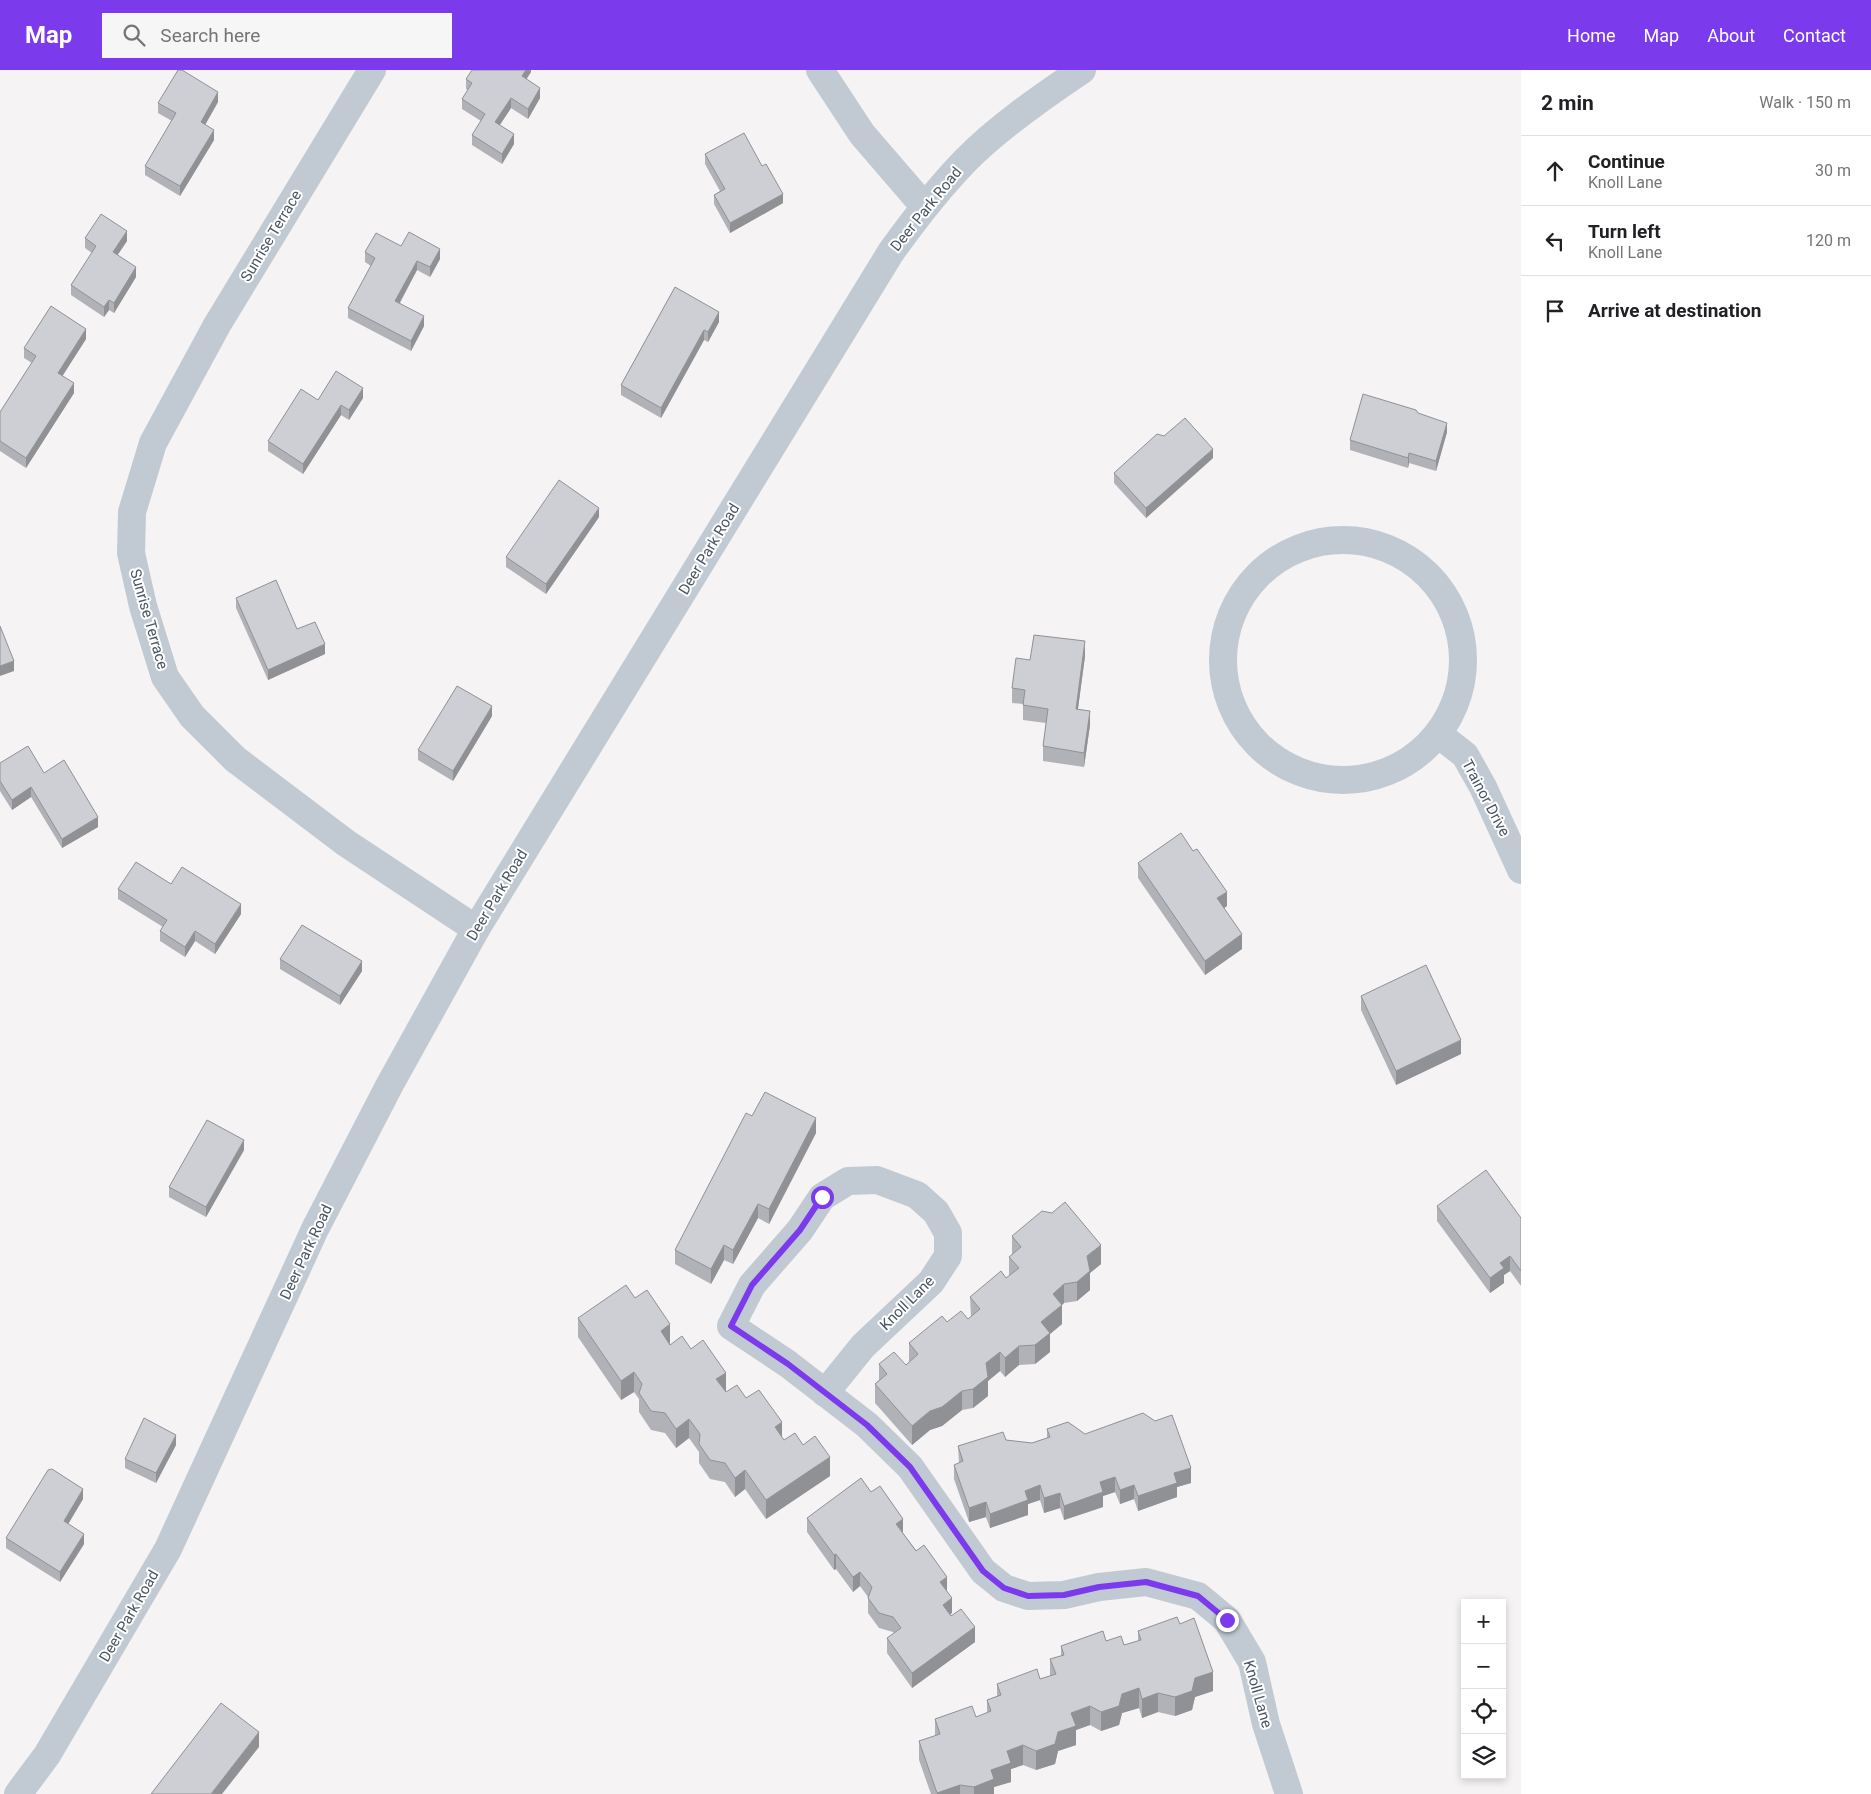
<!DOCTYPE html>
<html lang="en">
<head>
<meta charset="utf-8">
<style>
	body { margin:0; font-family:Roboto,sans-serif; background:#f6f6f6; color:#202124 }
	.controls { position:absolute; right:15px; bottom:15px; display:grid; overflow:hidden; border-radius:0px; box-shadow:0 2px 8px #0003 }
	.controls button { width:45px; height:45px; display:grid; place-items:center; padding:0; border:0; border-bottom:1px solid #e0e0e0; background:#fff; color:#202124; font:25px sans-serif }
	.stop { position:absolute; width:15px; height:15px; margin:-11px; border:4px solid #7c3aed; border-radius:50%; background:#fff }
	.stop.end { background:#7c3aed; border-color:#fff; box-shadow:0 1px 5px #0008 }
	.list { margin:0; padding:0; list-style:none }
	h2 { display:flex; justify-content:space-between; align-items:center; height:65px; margin:0; padding:0 20px; font-size:21px }
	h2 small { font-size:16px; font-weight:400; color:#757577 }
	.list li { display:grid; grid-template-columns:32px 1fr auto; gap:15px; align-items:center; box-sizing:border-box; height:70px; padding:0 20px; border-top:1px solid #e0e0e0 }
	.list b { display:block; font-size:19px; white-space:nowrap }
	.list p { margin:0; font-size:16px; white-space:nowrap; color:#757577 }
	.list em { font-size:16px; font-style:normal; color:#757577 }
	.icon { flex:none; width:28px; height:28px; fill:none; stroke:currentColor; stroke-width:2; stroke-linecap:round; stroke-linejoin:round }
	.map { position:relative; flex:none; width:1521px; height:1724px; overflow:hidden }
	header { display:flex; align-items:center; gap:30px; box-sizing:border-box; height:70px; padding:0 25px; background:#7c3aed; color:#fff }
	header strong { font-size:24px }
	nav { display:flex; gap:28px; margin-inline-start:auto; font-size:18px }
	.search { width:350px; height:45px; background:#f6f6f6; display:flex; align-items:center; gap:12px; box-sizing:border-box; padding:0 18px; border-radius:0px; color:#757577; font-size:19px }
	main { display:flex }
	aside { flex:1; background:#fff }
	.map>svg:first-child { display:block }
	.lines { fill:none; stroke-linecap:round; stroke-linejoin:round }
	.street { stroke:#c1cad2; stroke-width:28 }
	.wall { fill:#b0b2b7 }
	.shaded-wall { fill:#909195 }
	.building { fill:#cdcfd5; stroke:#909195 }
	.route { stroke:#7c3aed; stroke-width:6 }
	.labels { text-anchor:middle; dominant-baseline:central; stroke-width:4; stroke-linejoin:round; paint-order:stroke }
	.street-label { font-size:15px; fill:#4a5661; stroke:#fff }
</style>
</head>
<body>
<header>
<strong>Map</strong>
<div class="search"><svg class="icon" aria-label="search" viewBox="0 0 24 24"><circle cx="10" cy="10" r="6"/><path d="M15 15l6 6"/></svg>Search here</div>
<nav><a>Home</a><a>Map</a><a>About</a><a>Contact</a></nav>
</header>
<main>
<div class="map">
<svg width="1521" height="1724" viewBox="0 0 1521 1724">
	<rect width="100%" height="100%" fill="#f5f3f3"/>
	<g class="lines">
		<g class="street">
			<path d="M372,0L217,255L153,373L132,442L131,483L143,536L165,607L192,646L235,689L346,773L476,859"/>
			<path d="M820,0L862,64L924,136"/>
			<circle cx="1343" cy="590" r="120"/>
			<path d="M1438,664L1465,685L1483,717L1521,800"/>
			<path d="M825,1323L863,1276L931,1212L948,1186V1163L936,1142L917,1125L877,1110L848,1111L822,1127L800,1160L752,1215L731,1256L788,1294L867,1355L910,1397L983,1501L1004,1518L1028,1526L1064,1525L1099,1517L1146,1512L1198,1526L1227,1550L1252,1592L1266,1654L1289,1724"/>
			<path d="M18,1724L47,1685L168,1479L315,1159L389,1016L476,859L891,182C914,150 937,120 964,92C997,58 1043,26 1082,0"/>
		</g>
	</g>
	<g class="wall">
		<path d="M531,0V2L526,9L540,28L528,49L511,38L500,55L514,74L502,94L472,75V65L481,51L462,39V29L468,20L466,19V9Z"/>
		<path d="M218,32L205,55L214,70L180,126L145,105V96L172,51L158,43V33Z"/>
		<path d="M705,84L783,133L730,163L714,134V125L720,121L705,94Z"/>
		<path d="M85,168L127,171L117,185L136,207L114,243L109,240L104,247L71,225V215L92,183L85,178Z"/>
		<path d="M401,176L440,189L430,207L417,200L400,233L424,256L411,281L348,248V238L371,196L365,192V182Z"/>
		<path d="M675,217L719,252L708,272L704,270L661,348L621,325V315Z"/>
		<path d="M86,269L62,306L74,323L26,398L0,381V342L32,293L24,288V278Z"/>
		<path d="M363,328L349,350L341,345L303,404L268,381V371L318,330Z"/>
		<path d="M1418,343L1447,362L1436,401L1409,393L1408,398L1350,380V370Z"/>
		<path d="M1164,366L1213,388L1146,448L1114,413V403Z"/>
		<path d="M599,447L546,524L506,497V487Z"/>
		<path d="M236,528L297,559L325,584L268,610L236,538Z"/>
		<path d="M1085,586L1078,639L1090,655L1084,697L1043,691V676L1046,653L1023,650V634L1012,633V618L1030,590Z"/>
		<path d="M492,646L453,711L418,690V680Z"/>
		<path d="M0,693L44,703L98,757L62,778L31,727L12,740L0,721Z"/>
		<path d="M1138,793L1227,836L1224,838L1242,879L1205,905L1138,808Z"/>
		<path d="M171,814L241,844L215,884L195,871L185,887L160,871V861L163,857L118,829V819Z"/>
		<path d="M280,889L362,901L340,935L280,899Z"/>
		<path d="M1361,926L1461,984L1396,1015L1361,940Z"/>
		<path d="M752,1046L816,1063L769,1154L758,1148L733,1194L724,1190L711,1214L675,1194V1180Z"/>
		<path d="M244,1080L206,1147L169,1127V1117Z"/>
		<path d="M1437,1136L1521,1148V1216L1510,1201L1504,1205V1213L1490,1223L1437,1151Z"/>
		<path d="M1012,1166L1101,1194L1090,1203V1220L1077,1231L1064,1233L1062,1235V1254L1050,1264V1282L1035,1294L1019,1295L1005,1307L1000,1301L988,1311V1326L973,1338L962,1340L942,1356L930,1360L912,1375L875,1333V1314L879,1310V1294L906,1295L909,1292V1273L947,1252L968,1249L971,1247L970,1227L1006,1208L1009,1206V1187L1012,1185Z"/>
		<path d="M635,1228L670,1273V1275L691,1279L726,1303V1322L746,1328L784,1370L803,1375L830,1406L766,1449L745,1419L735,1427L725,1412L710,1409L699,1393V1382L689,1368L676,1378L665,1363L651,1360L639,1342V1329L634,1322L621,1330L578,1267V1248Z"/>
		<path d="M1047,1359L1085,1364L1191,1413L1177,1417V1427L1138,1441L1134,1429L1120,1434L1115,1422L1103,1426V1437L1064,1450L1060,1438L1044,1443L1040,1430L1028,1434V1445L990,1458L986,1447L969,1452L954,1409V1395L959,1393L958,1376L1006,1370L1032,1373L1047,1368Z"/>
		<path d="M176,1375L156,1413L125,1398V1389Z"/>
		<path d="M83,1429L68,1454L84,1474L60,1512L6,1478V1468Z"/>
		<path d="M807,1448L903,1463L947,1521L952,1543L950,1544L975,1572L912,1618L887,1583V1568L894,1563L893,1562L879,1558L868,1543V1527L860,1516L853,1522L836,1499L834,1500L807,1462Z"/>
		<path d="M1180,1554L1213,1621L1195,1627L1192,1640L1175,1646L1158,1642L1142,1648L1139,1638L1122,1643L1119,1655L1101,1661L1090,1655L1076,1660V1675L1058,1681L1055,1694L1036,1700L1023,1695L1011,1699V1712L994,1717V1724H931L919,1690V1671L935,1666V1649L976,1647L987,1643V1630L997,1626V1614L1040,1609L1050,1606V1589L1061,1586V1576L1106,1571L1124,1575L1138,1571V1561Z"/>
	</g>
	<g class="shaded-wall">
		<path d="M526,0H531V2L522,16V6Z"/>
		<path d="M540,18V28L528,49V39Z"/>
		<path d="M218,22V32L201,62V52Z"/>
		<path d="M511,28V38L495,62V52Z"/>
		<path d="M214,60V70L180,126V116Z"/>
		<path d="M514,64V74L502,94V84Z"/>
		<path d="M783,124V133L730,163V153Z"/>
		<path d="M127,161V171L113,192V182Z"/>
		<path d="M440,179V189L430,207V197Z"/>
		<path d="M417,191V200L395,241V231Z"/>
		<path d="M136,197V207L114,243V233Z"/>
		<path d="M109,230V240L104,247V237Z"/>
		<path d="M719,242V252L708,272V262Z"/>
		<path d="M424,246V256L411,281V271Z"/>
		<path d="M86,259V269L58,313V303Z"/>
		<path d="M704,260V270L661,348V338Z"/>
		<path d="M74,313V323L26,398V388Z"/>
		<path d="M363,318V328L349,350V340Z"/>
		<path d="M341,335V345L303,404V394Z"/>
		<path d="M1447,353V362L1436,401V391Z"/>
		<path d="M1213,379V388L1146,448V438Z"/>
		<path d="M1409,383V393L1408,398V388Z"/>
		<path d="M599,438V447L546,524V514Z"/>
		<path d="M1085,571V586L1076,653V639Z"/>
		<path d="M325,574V584L268,610V600Z"/>
		<path d="M14,591V601L0,606V596Z"/>
		<path d="M492,636V646L453,711V701Z"/>
		<path d="M1090,641V655L1084,697V683Z"/>
		<path d="M31,717V727L12,740V730Z"/>
		<path d="M98,747V757L62,778V769Z"/>
		<path d="M1227,822V836L1217,843V828Z"/>
		<path d="M241,834V844L215,884V874Z"/>
		<path d="M195,861V871L185,887V877Z"/>
		<path d="M1242,864V879L1205,905V891Z"/>
		<path d="M362,891V901L340,935V926Z"/>
		<path d="M1461,970V984L1396,1015V1001Z"/>
		<path d="M816,1048V1063L769,1154V1139Z"/>
		<path d="M244,1070V1080L206,1147V1137Z"/>
		<path d="M758,1134V1148L733,1194V1180Z"/>
		<path d="M724,1175V1190L711,1214V1199Z"/>
		<path d="M1101,1175V1194L1090,1203V1220L1077,1231V1212L1087,1186Z"/>
		<path d="M1510,1186V1201L1504,1205V1213L1490,1223V1208L1500,1193Z"/>
		<path d="M1064,1214V1233L1062,1235V1254L1050,1264V1282L1035,1294V1275L1041,1252L1053,1224Z"/>
		<path d="M670,1254V1273L661,1280V1261Z"/>
		<path d="M1019,1276V1295L1005,1307V1288Z"/>
		<path d="M1000,1282V1301L988,1311V1326L973,1338V1319L986,1293Z"/>
		<path d="M634,1302V1322L621,1330V1311Z"/>
		<path d="M726,1303V1322L716,1309Z"/>
		<path d="M962,1321V1340L942,1356L930,1360L912,1375V1356L930,1341Z"/>
		<path d="M689,1349V1368L676,1378V1359Z"/>
		<path d="M782,1352V1371L775,1357Z"/>
		<path d="M176,1365V1375L156,1413V1403Z"/>
		<path d="M830,1387V1406L766,1449V1430Z"/>
		<path d="M1191,1398V1413L1177,1417V1427L1138,1441V1426L1174,1403Z"/>
		<path d="M745,1400V1419L735,1427V1408Z"/>
		<path d="M1115,1407V1422L1103,1426V1437L1064,1450V1436L1100,1412Z"/>
		<path d="M1040,1415V1430L1028,1434V1445L990,1458V1444L1025,1421Z"/>
		<path d="M1134,1415V1429L1120,1434V1420Z"/>
		<path d="M83,1419V1429L64,1461V1451Z"/>
		<path d="M1060,1423V1438L1044,1443V1428Z"/>
		<path d="M986,1432V1447L969,1452V1438Z"/>
		<path d="M903,1449V1463L896,1454Z"/>
		<path d="M84,1464V1474L60,1512V1502Z"/>
		<path d="M836,1484V1499L834,1500V1485Z"/>
		<path d="M860,1502V1516L853,1522V1507Z"/>
		<path d="M947,1507V1522L940,1512Z"/>
		<path d="M952,1528V1543L943,1549V1535Z"/>
		<path d="M975,1557V1572L912,1618V1603Z"/>
		<path d="M1213,1602V1621L1195,1627L1192,1640L1175,1646V1627L1195,1608Z"/>
		<path d="M1139,1618V1638L1122,1643L1119,1655L1101,1661V1642L1122,1624Z"/>
		<path d="M1158,1623V1642L1142,1648V1629Z"/>
		<path d="M1090,1636V1655L1076,1660V1675L1058,1681L1055,1694L1036,1700V1681L1071,1643Z"/>
		<path d="M259,1662V1677L222,1724H211Z"/>
		<path d="M1023,1675V1695L1011,1699V1712L994,1717V1724H974V1717L1007,1681Z"/>
		<path d="M960,1715V1724H937V1723Z"/>
	</g>
	<g class="building">
		<path d="M178,0H182L218,22L201,52L214,60L180,116L145,96L176,43L158,33Z"/>
		<path d="M472,0H526L522,6L540,18L528,39L511,28L495,52L514,64L502,84L472,65L485,44L462,29L472,13L466,9Z"/>
		<path d="M744,63L762,96L766,94L783,124L730,153L714,125L725,119L705,84Z"/>
		<path d="M101,144L127,161L113,182L136,197L114,233L109,230L104,237L71,215L96,176L85,168Z"/>
		<path d="M409,162L440,179L430,197L417,191L395,231L424,246L411,271L348,238L375,188L365,182L376,163L401,176Z"/>
		<path d="M675,217L719,242L708,262L704,260L661,338L621,315Z"/>
		<path d="M51,236L86,259L58,303L74,313L26,388L0,371V342L36,286L24,278Z"/>
		<path d="M336,301L363,318L349,340L341,335L303,394L268,371L301,319L318,330Z"/>
		<path d="M1363,324L1416,340L1418,343L1447,353L1436,391L1409,383L1408,388L1350,370Z"/>
		<path d="M1185,348L1213,379L1146,438L1114,403L1157,364L1164,366Z"/>
		<path d="M559,410L599,438L546,514L506,487Z"/>
		<path d="M276,510L297,559L315,552L325,574L268,600L236,528Z"/>
		<path d="M0,556L14,591L0,596Z"/>
		<path d="M1034,565L1085,571L1076,639L1090,641L1084,683L1043,676L1048,639L1023,635L1025,620L1012,618L1016,588L1030,590Z"/>
		<path d="M457,616L492,636L453,701L418,680Z"/>
		<path d="M28,676L44,703L64,690L98,747L62,769L31,717L12,730L0,711V693Z"/>
		<path d="M1181,763L1193,781L1197,779L1227,822L1217,828L1242,864L1205,891L1138,793Z"/>
		<path d="M136,792L171,814L182,797L241,834L215,874L195,861L185,877L160,861L167,850L118,819Z"/>
		<path d="M302,855L362,891L340,926L280,889Z"/>
		<path d="M1426,895L1461,970L1396,1001L1361,926Z"/>
		<path d="M765,1022L816,1048L769,1139L758,1134L733,1180L724,1175L711,1199L675,1180L746,1043L752,1046Z"/>
		<path d="M207,1050L244,1070L206,1137L169,1117Z"/>
		<path d="M1486,1100L1521,1148V1201L1510,1186L1500,1193L1504,1198L1490,1208L1437,1136Z"/>
		<path d="M1065,1132L1101,1175L1087,1186L1090,1201L1077,1212L1064,1214L1053,1224L1062,1235L1041,1252L1050,1263L1035,1275L1019,1276L1005,1288L1000,1282L986,1293L988,1307L973,1319L962,1321L942,1337L930,1341L912,1356L875,1314L887,1304L879,1294L894,1282L906,1295L918,1284L909,1273L942,1246L947,1252L961,1241L968,1249L980,1239L970,1227L1001,1201L1006,1208L1019,1198L1009,1187L1021,1177L1012,1166L1042,1141L1052,1143Z"/>
		<path d="M626,1215L635,1228L647,1220L670,1254L661,1261L670,1275L682,1266L691,1279L703,1270L726,1303L716,1309L726,1322L737,1315L746,1328L759,1320L782,1352L775,1357L784,1370L795,1363L803,1375L815,1366L830,1387L766,1430L745,1400L735,1408L725,1393L710,1390L699,1374L700,1364L689,1349L676,1359L665,1343L651,1341L639,1323L642,1314L634,1302L621,1311L578,1248Z"/>
		<path d="M1143,1343L1155,1351L1172,1345L1191,1398L1174,1403L1177,1413L1138,1426L1134,1415L1120,1420L1115,1407L1100,1412L1103,1422L1064,1436L1060,1423L1044,1428L1040,1415L1025,1421L1028,1430L990,1444L986,1432L969,1438L954,1395L963,1391L958,1376L1003,1362L1006,1370L1032,1373L1050,1367L1047,1359L1068,1352L1085,1364Z"/>
		<path d="M144,1348L176,1365L156,1403L125,1389Z"/>
		<path d="M52,1399L83,1419L64,1451L84,1464L60,1502L6,1468L48,1400Z"/>
		<path d="M861,1408L871,1422L880,1416L903,1449L896,1454L916,1481L924,1475L947,1507L940,1512L952,1528L943,1535L951,1546L961,1539L975,1557L912,1603L887,1568L901,1558L893,1547L879,1543L868,1528L872,1517L860,1502L853,1507L836,1484L834,1485L807,1448Z"/>
		<path d="M1177,1547L1180,1554L1194,1548L1213,1602L1195,1608L1192,1621L1175,1627L1158,1623L1142,1629L1139,1618L1122,1624L1119,1636L1101,1642L1090,1636L1071,1643L1076,1656L1058,1662L1055,1674L1036,1681L1023,1675L1007,1681L1011,1693L991,1700L994,1709L974,1717L960,1715L937,1723L919,1671L940,1664L935,1649L972,1636L976,1647L991,1641L987,1630L1001,1625L997,1614L1037,1599L1040,1609L1056,1604L1050,1589L1064,1585L1061,1576L1103,1561L1106,1571L1121,1566L1124,1575L1141,1570L1138,1561Z"/>
		<path d="M221,1633L259,1662L211,1724H151Z"/>
	</g>
	<g class="lines">
		<path class="route" d="M822,1127L800,1160L752,1215L731,1256L788,1294L867,1355L910,1397L983,1501L1004,1518L1028,1526L1064,1525L1099,1517L1146,1512L1198,1526L1227,1550"/>
	</g>
	<g class="labels">
		<g class="street-label">
			<text transform="translate(926 139) rotate(-51)">Deer Park Road</text>
			<text transform="translate(271 166) rotate(-59)">Sunrise Terrace</text>
			<text transform="translate(709 479) rotate(-59)">Deer Park Road</text>
			<text transform="translate(149 549) rotate(74)">Sunrise Terrace</text>
			<text transform="translate(1486 728) rotate(62)">Trainor Drive</text>
			<text transform="translate(497 825) rotate(-59)">Deer Park Road</text>
			<text transform="translate(306 1182) rotate(-65)">Deer Park Road</text>
			<text transform="translate(907 1233) rotate(-45)">Knoll Lane</text>
			<text transform="translate(129 1546) rotate(-60)">Deer Park Road</text>
			<text transform="translate(1258 1624) rotate(74)">Knoll Lane</text>
		</g>
	</g>
</svg>
<div class="controls">
<button>+</button>
<button>−</button>
<button><svg class="icon" aria-label="locate" viewBox="0 0 24 24"><circle cx="12" cy="12" r="6"/><path d="M12 2v4M12 18v4M2 12h4M18 12h4"/></svg></button>
<button><svg class="icon" aria-label="layers" viewBox="0 0 24 24"><path d="M12 4l9 5-9 5-9-5zM3 14l9 5 9-5"/></svg></button>
</div>
<div class="stop" style="left:822px;top:1127px"></div>
<div class="stop end" style="left:1227px;top:1550px"></div>
</div>
<aside>
<h2>2 min<small>Walk · 150 m</small></h2>
<ul class="list">
<li><svg class="icon" aria-label="ahead" viewBox="0 0 24 24"><path d="M12 20V5M6 11l6-6 6 6"/></svg><div><b>Continue</b><p>Knoll Lane</p></div><em>30 m</em></li>
<li><svg class="icon" aria-label="left" viewBox="0 0 24 24"><path d="M17 20v-9H6M10 6l-5 5 5 5"/></svg><div><b>Turn left</b><p>Knoll Lane</p></div><em>120 m</em></li>
<li><svg class="icon" aria-label="arrive" viewBox="0 0 24 24"><path d="M6 21V4h12l-3 4 3 4H6"/></svg><div><b>Arrive at destination</b></div></li>
</ul>
</aside>
</main>
</body>
</html>
